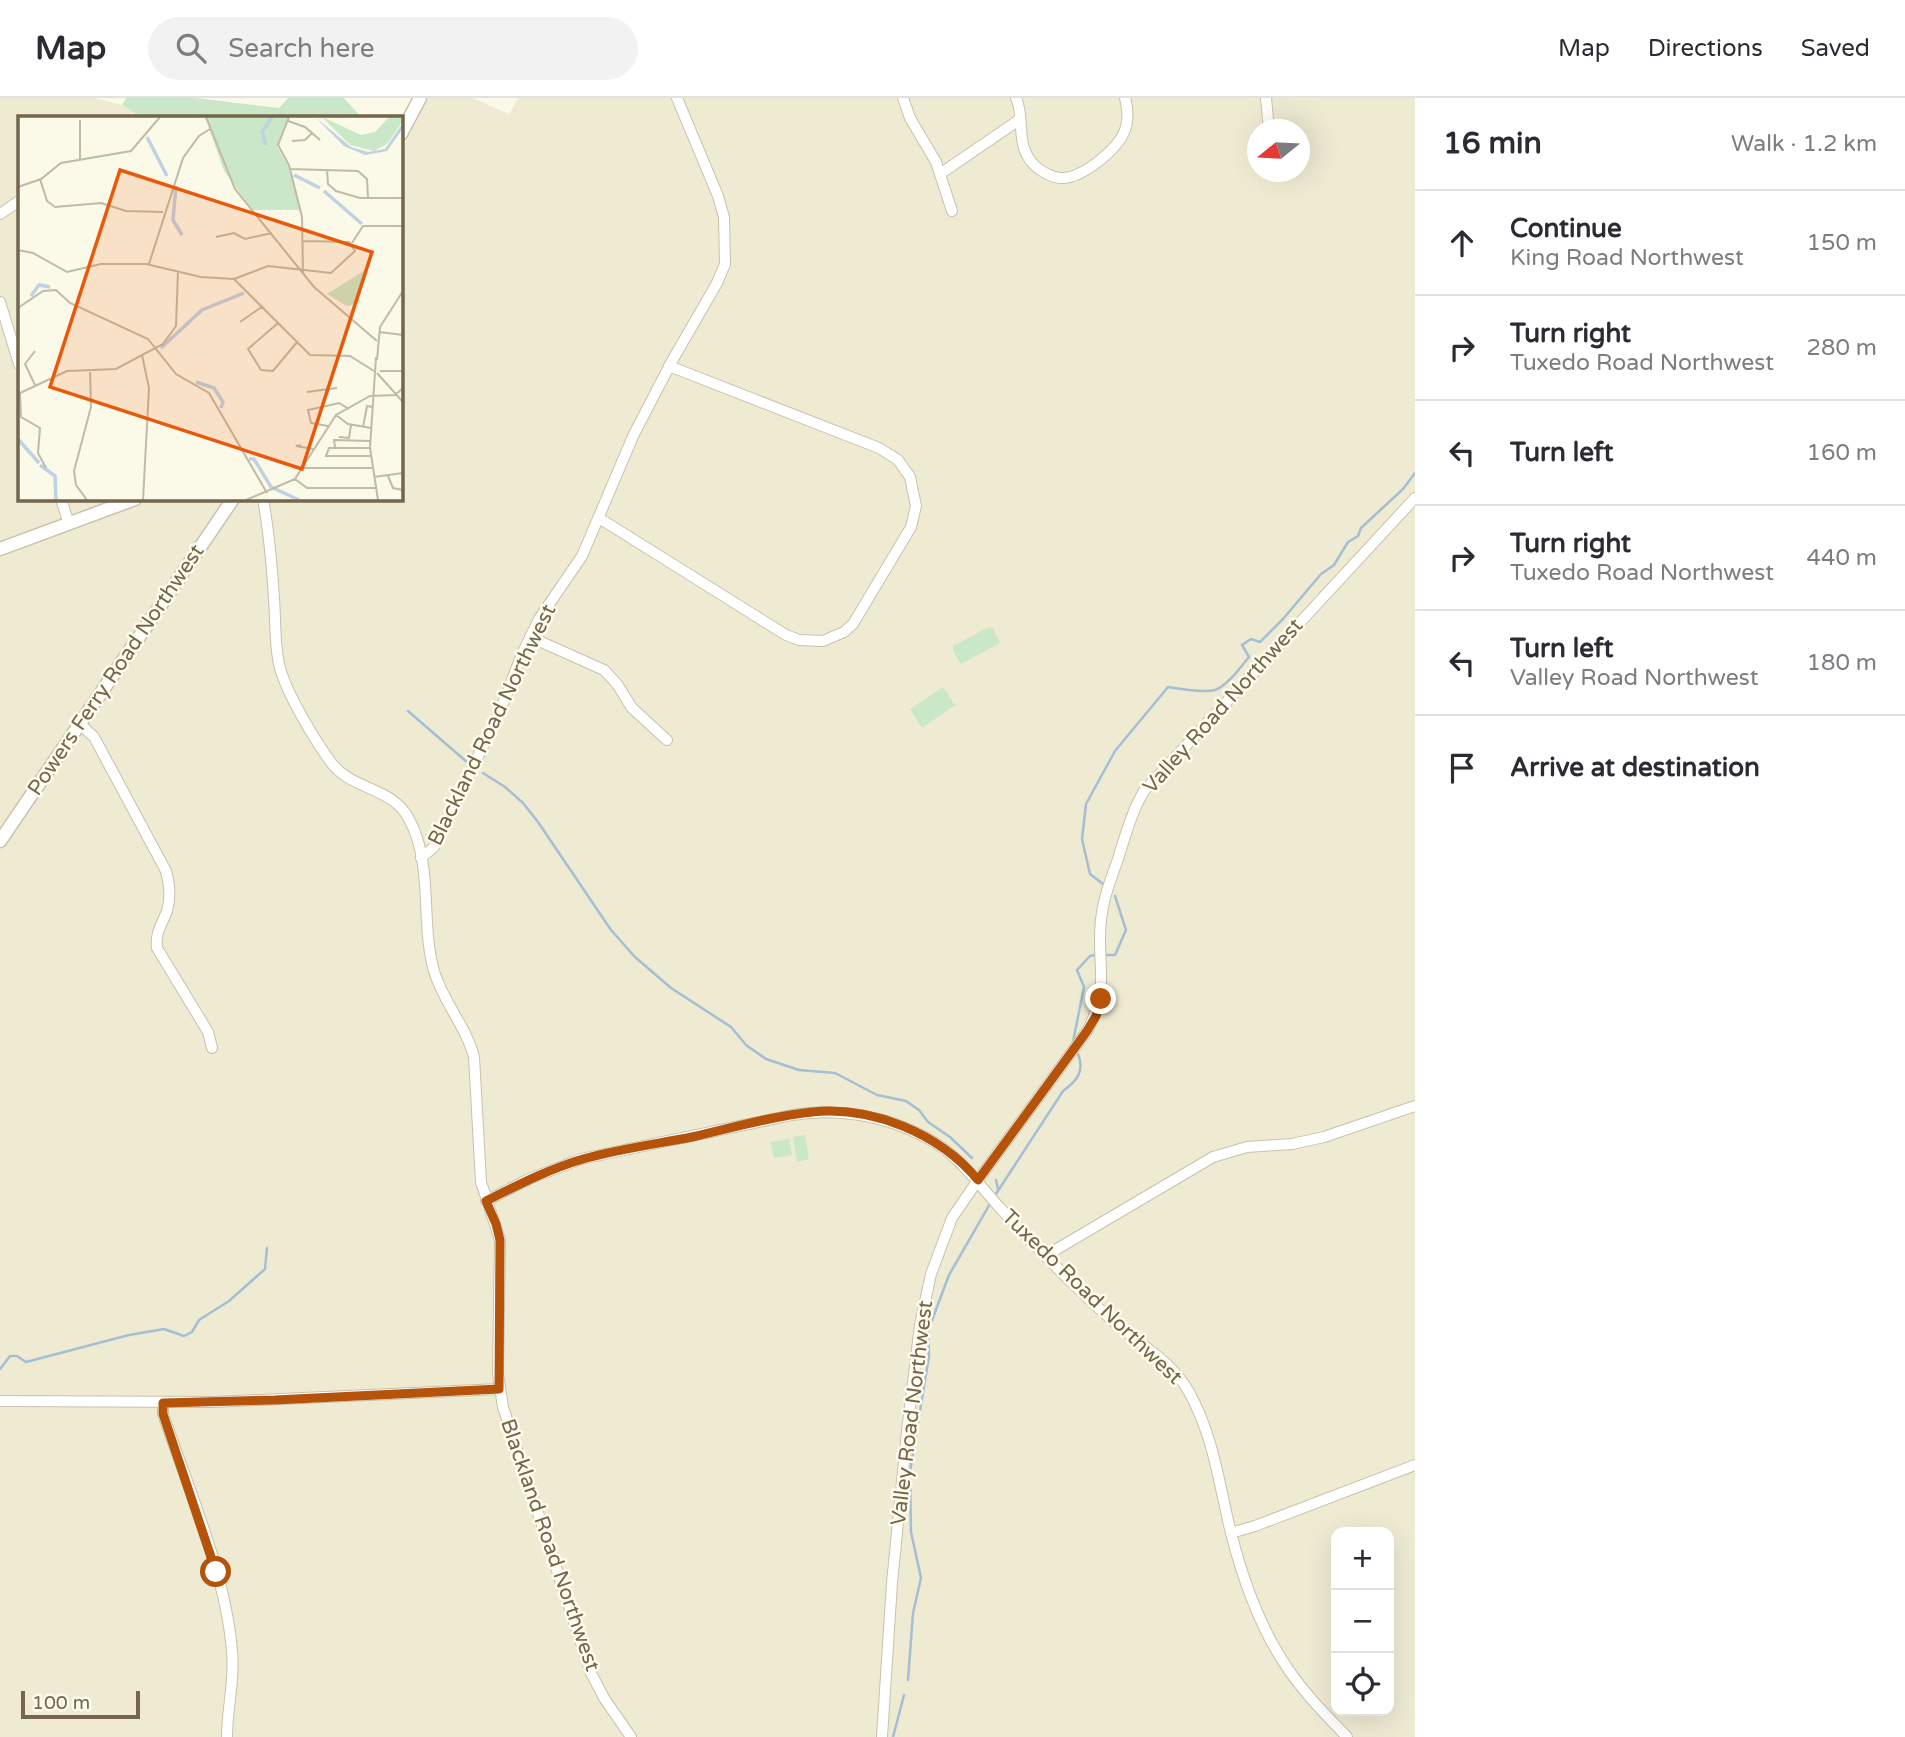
<!DOCTYPE html>
<html lang="en">
<head>
<meta charset="utf-8">
<style>
	body { margin:0; font-family:"Varela Round",sans-serif; background:#f2f2f3; color:#2b2b33 }
	.controls { position:absolute; right:21px; bottom:21px; display:grid; overflow:hidden; border-radius:14px; box-shadow:0 7px 28px #0002 }
	.controls button { width:63px; height:63px; display:grid; place-items:center; padding:0; border:0; border-bottom:2px solid #e1e1e2; background:#fff; color:#2b2b33; font:35px sans-serif }
	.compass { position:absolute; left:1247px; top:21px; width:63px; height:63px; border-radius:50%; background:#fff; box-shadow:0 7px 28px #0002; rotate:252deg }
	.scale { position:absolute; left:21px; bottom:18px; width:119px; box-sizing:border-box; padding-left:7px; border:4px solid #73664d; border-top:0; font-size:19px; line-height:24px; white-space:nowrap; color:#73664d; -webkit-text-stroke:5px #fefced; paint-order:stroke }
	.stop { position:absolute; width:21px; height:21px; margin:-16px; border:5px solid #b45309; border-radius:50%; background:#fff }
	.stop.end { background:#b45309; border-color:#fff; box-shadow:0 2px 7px #0008 }
	.list { margin:0; padding:0; list-style:none }
	h2 { display:flex; justify-content:space-between; align-items:center; height:91px; margin:0; padding:0 28px; font-size:30px }
	h2 small { font-size:23px; font-weight:400; color:#7c7c81 }
	.list li { display:grid; grid-template-columns:46px 1fr auto; gap:21px; align-items:center; box-sizing:border-box; height:105px; padding:0 28px; border-top:2px solid #e1e1e2 }
	.list b { display:block; font-size:26px; white-space:nowrap }
	.list p { margin:0; font-size:23px; white-space:nowrap; color:#7c7c81 }
	.list em { font-size:23px; font-style:normal; color:#7c7c81 }
	.icon { flex:none; width:38px; height:38px; fill:none; stroke:currentColor; stroke-width:2; stroke-linecap:round; stroke-linejoin:round }
	.map { position:relative; flex:none; width:1415px; height:1639px; overflow:hidden }
	header { display:flex; align-items:center; gap:42px; box-sizing:border-box; height:98px; padding:0 35px; background:#fff; border-bottom:2px solid #e1e1e2 }
	header strong { font-size:33px }
	nav { display:flex; gap:38px; margin-inline-start:auto; font-size:24px }
	.search { width:490px; height:63px; background:#f2f2f3; display:flex; align-items:center; gap:18px; box-sizing:border-box; padding:0 24px; border-radius:38px; color:#7c7c81; font-size:26px }
	main { display:flex }
	aside { flex:1; background:#fff }
	.map>svg:first-child { display:block }
	.residential { fill:#efebd3; fill-rule:evenodd }
	.green { fill:#cae7c7 }
	.lines { fill:none; stroke-linecap:round; stroke-linejoin:round }
	.stream { stroke:#a4bed4; stroke-width:2.5 }
	.minor-casing { stroke:#c9c1ab; stroke-width:12 }
	.tertiary-casing { stroke:#c9c1ab; stroke-width:15 }
	.minor { stroke:#fff; stroke-width:10 }
	.tertiary { stroke:#fff; stroke-width:12 }
	.route { stroke:#b45309; stroke-width:9 }
	.labels { text-anchor:middle; dominant-baseline:central; stroke-width:5; stroke-linejoin:round; paint-order:stroke }
	.street-label { font-size:21px; fill:#73664d; stroke:#fefced }
	.inset-river { fill:none; stroke:#bdd2e3; stroke-width:3.5 }
	.inset-road { fill:none; stroke:#c1baa4; stroke-width:2 }
	.view { fill:#e8590c; fill-opacity:0.15; stroke:#e8590c; stroke-width:3.5 }
	.inset-edge { fill:none; stroke:#73664d; stroke-width:3.5 }
</style>
</head>
<body>
<header>
<strong>Map</strong>
<div class="search"><svg class="icon" aria-label="search" viewBox="0 0 24 24"><circle cx="10" cy="10" r="6"/><path d="M15 15l6 6"/></svg>Search here</div>
<nav><a>Map</a><a>Directions</a><a>Saved</a></nav>
</header>
<main>
<div class="map">
<svg width="1415" height="1639" viewBox="0 0 1415 1639">
	<rect width="100%" height="100%" fill="#fbf9e7"/>
	<path class="residential" d="M0,0H95L122,7L141,19H19V401H401V54L428,0H473L509,16L518,0H1415V1639H0ZM1258,32H1300V74H1258ZM1336,1434H1389V1613H1336Z"/>
	<g class="green">
		<path d="M126,0H196L279,10L288,0H344L361,19H141L122,7Z"/>
		<path d="M987,530H993L1000,545L961,566L953,553V548Z"/>
		<path d="M943,589L955,607L922,630L910,611Z"/>
		<path d="M805,1037L809,1061L797,1064L793,1039Z"/>
		<path d="M789,1041L792,1057L774,1060L770,1044Z"/>
	</g>
	<g class="lines">
		<g class="stream">
			<path d="M408,613L468,665"/>
			<path d="M483,675L505,689L523,705L538,724L611,832L635,859L671,890L731,929L746,947L766,961L799,972L835,975L877,997L906,1003L919,1012L928,1024L950,1039L972,1060"/>
			<path d="M1103,786L1090,776L1082,741L1086,706L1115,653L1168,589C1180,591 1204,595 1215,592C1228,587 1240,570 1249,559L1242,547L1251,541L1260,544L1283,521L1321,476L1334,467L1348,444L1358,438L1361,430L1403,391L1415,375"/>
			<path d="M1107,857H1115L1126,832L1115,798"/>
			<path d="M1073,944L1084,889L1077,872L1090,858L1094,857"/>
			<path d="M996,1082L998,1091"/>
			<path d="M994,1099L1063,993C1077,983 1085,973 1078,956"/>
			<path d="M0,1271L10,1258H17L26,1264L129,1237L164,1231L184,1238L192,1234L199,1222L229,1203L265,1171L267,1150"/>
			<path d="M908,1582L913,1515L921,1480L911,1434L910,1374L929,1258L928,1233L949,1177L991,1104"/>
			<path d="M893,1639L904,1597"/>
		</g>
		<defs>
			<g id="minor">
				<path d="M903,0L910,20L936,64L952,113"/>
				<path d="M1016,0C1025,20 1016,43 1030,62C1036,71 1051,80 1062,80C1083,80 1118,51 1125,32C1129,21 1128,11 1125,0"/>
				<path d="M1266,0L1269,32"/>
				<path d="M1279,74H1289"/>
				<path d="M940,76L1019,22"/>
				<path d="M0,116L19,103"/>
				<path d="M0,204L19,266"/>
				<path d="M61,401L69,426"/>
				<path d="M263,401C269,434 272,468 274,501C276,524 274,548 280,570C287,596 314,641 330,663C351,693 392,688 409,721C434,768 420,823 434,873C443,904 466,928 474,959L481,1084L500,1142L498,1276L503,1309L591,1575L604,1600L631,1639"/>
				<path d="M599,420L786,537L799,542L823,543L844,534L853,526L911,429L916,408L910,379L898,362L879,350L669,268"/>
				<path d="M530,539L604,572L617,586L632,610L667,642"/>
				<path d="M79,625L94,639L166,773C170,787 171,799 167,813C162,826 155,835 157,850L208,934L212,950"/>
				<path d="M421,760L434,749L500,613L522,556L539,521L582,458L634,336L672,263L717,185L725,166L724,119L718,98L677,0"/>
				<path d="M486,1103L529,1081L581,1061L792,1017C837,1010 884,1017 925,1039C959,1056 976,1084 1001,1111C1036,1149 1073,1188 1113,1223C1140,1247 1171,1262 1189,1294C1214,1339 1219,1387 1231,1435C1243,1482 1261,1532 1288,1571C1305,1596 1326,1617 1347,1639"/>
				<path d="M1048,1159L1057,1151L1213,1059L1247,1049L1292,1046L1324,1039L1415,1008"/>
				<path d="M0,1303L213,1304L499,1291"/>
				<path d="M163,1305V1316C188,1389 226,1477 232,1553C235,1582 227,1610 227,1639"/>
				<path d="M1231,1435L1255,1428L1415,1367"/>
				<path d="M882,1639L892,1485L907,1333L920,1227L931,1176L952,1120L978,1082L1087,933C1111,891 1096,865 1101,822C1103,802 1110,783 1117,764C1125,739 1131,715 1144,693L1415,400"/>
			</g>
			<g id="tertiary">
				<path d="M401,36L420,0"/>
				<path d="M0,451L135,401"/>
				<path d="M0,743L233,401"/>
			</g>
		</defs>
		<use href="#minor" class="minor-casing"/>
		<use href="#tertiary" class="tertiary-casing"/>
		<use href="#minor" class="minor"/>
		<use href="#tertiary" class="tertiary"/>
	</g>
	<g class="lines">
		<path class="route" d="M216,1474L163,1316V1305L275,1302L499,1291L500,1142L496,1126L486,1103C518,1087 549,1071 583,1061C619,1051 656,1046 692,1039C732,1030 772,1018 812,1014C872,1008 939,1035 978,1082L1087,933L1096,918L1101,901"/>
	</g>
	<g class="labels">
		<g class="street-label">
			<text transform="translate(116 572) rotate(-56)">Powers Ferry Road Northwest</text>
			<text transform="translate(1223 608) rotate(-48)">Valley Road Northwest</text>
			<text transform="translate(492 627) rotate(-64)">Blackland Road Northwest</text>
			<text transform="translate(1092 1199) rotate(44)">Tuxedo Road Northwest</text>
			<text transform="translate(912 1315) rotate(-83)">Valley Road Northwest</text>
			<text transform="translate(550 1447) rotate(71)">Blackland Road Northwest</text>
		</g>
	</g>
	<g transform="translate(18 18)">
		<rect width="385" height="385" fill="#fbf9e7"/>
		<path d="M187,1H271L259,31L271,51L282,94H235L206,55ZM304,1L343,19L357,16L371,1H384L385,5L369,28L356,35L332,29ZM347,154L339,178L343,186L329,190L309,178Z" fill="#cae7c7"/>
		<path d="M297,1L333,31L350,36L367,33L385,7V12L369,35L347,39L326,30Z" fill="#bdd2e3"/>
		<path class="inset-river" d="M129,21L149,60M248,29L244,16L254,1M276,59L302,72M158,70L155,104L164,119M306,75L344,108M13,180L21,169L32,171M143,232L184,194L226,177M178,266L196,272L205,286L203,292M0,323L21,347M231,343H236L253,371L281,384M22,349L37,360L38,384"/>
		<path class="inset-road" d="M188,1L217,73L296,171L359,225M271,1L260,29L271,49L284,101L285,157M270,5L287,11L302,24M274,25L287,24L294,17M62,44V4M271,53L340,55L349,63L350,82M309,54L310,68L318,75L342,82H385M22,63L29,85L37,91L83,87L108,95L145,96M0,71L23,63L43,47L113,35L142,1M198,121L216,117L227,123L254,117M334,127L345,110H385M0,134L15,137L49,156L83,148H128L183,161L216,163L292,239L332,240L356,255M131,148L165,42L181,20L192,13M216,163L250,150L313,157L337,135L331,126L285,125M0,192L25,175L38,174L52,187L130,223L158,258L191,277L249,377M222,206L245,190M260,207L230,233L243,254L255,255L280,225M361,216L385,219M17,235L7,248L17,269M124,239L131,272L125,384M358,241L352,332L360,384M359,244L362,211L385,175M362,255H385M359,257L385,286M289,276L319,272M2,277L3,301L22,312L20,337L28,352M0,278L49,255L98,253L145,228L158,210L160,155M318,299L330,308L353,312M310,310L293,307L290,294L321,287L331,293M345,311L349,290L354,291M321,321L331,322L333,309M283,329L278,330L295,333M317,331L316,324L352,325M352,332H311L308,340H353M284,352H354M370,360L375,372L385,374M356,361L385,357M277,363L289,372H358M69,384L58,369L56,355L73,291L72,253M228,384L277,363L318,299L352,280L377,279L385,272"/>
		<path class="view" d="M102,54L354,136L284,353L32,271Z"/>
		<rect width="385" height="385" class="inset-edge"/>
	</g>
</svg>
<div class="controls">
<button>+</button>
<button>−</button>
<button><svg class="icon" aria-label="locate" viewBox="0 0 24 24"><circle cx="12" cy="12" r="6"/><path d="M12 2v4M12 18v4M2 12h4M18 12h4"/></svg></button>
</div>
<svg class="compass" viewBox="-18 -18 36 36"><path d="M0-13l5 13h-10z" fill="#e53935"/><path d="M0 13l5-13h-10z" fill="#7c7c81"/></svg>
<div class="scale">100 m</div>
<div class="stop" style="left:216px;top:1474px"></div>
<div class="stop end" style="left:1101px;top:901px"></div>
</div>
<aside>
<h2>16 min<small>Walk · 1.2 km</small></h2>
<ul class="list">
<li><svg class="icon" aria-label="ahead" viewBox="0 0 24 24"><path d="M12 20V5M6 11l6-6 6 6"/></svg><div><b>Continue</b><p>King Road Northwest</p></div><em>150 m</em></li>
<li><svg class="icon" aria-label="right" viewBox="0 0 24 24"><path d="M7 20v-9h11M14 6l5 5-5 5"/></svg><div><b>Turn right</b><p>Tuxedo Road Northwest</p></div><em>280 m</em></li>
<li><svg class="icon" aria-label="left" viewBox="0 0 24 24"><path d="M17 20v-9H6M10 6l-5 5 5 5"/></svg><div><b>Turn left</b></div><em>160 m</em></li>
<li><svg class="icon" aria-label="right" viewBox="0 0 24 24"><path d="M7 20v-9h11M14 6l5 5-5 5"/></svg><div><b>Turn right</b><p>Tuxedo Road Northwest</p></div><em>440 m</em></li>
<li><svg class="icon" aria-label="left" viewBox="0 0 24 24"><path d="M17 20v-9H6M10 6l-5 5 5 5"/></svg><div><b>Turn left</b><p>Valley Road Northwest</p></div><em>180 m</em></li>
<li><svg class="icon" aria-label="arrive" viewBox="0 0 24 24"><path d="M6 21V4h12l-3 4 3 4H6"/></svg><div><b>Arrive at destination</b></div></li>
</ul>
</aside>
</main>
</body>
</html>
